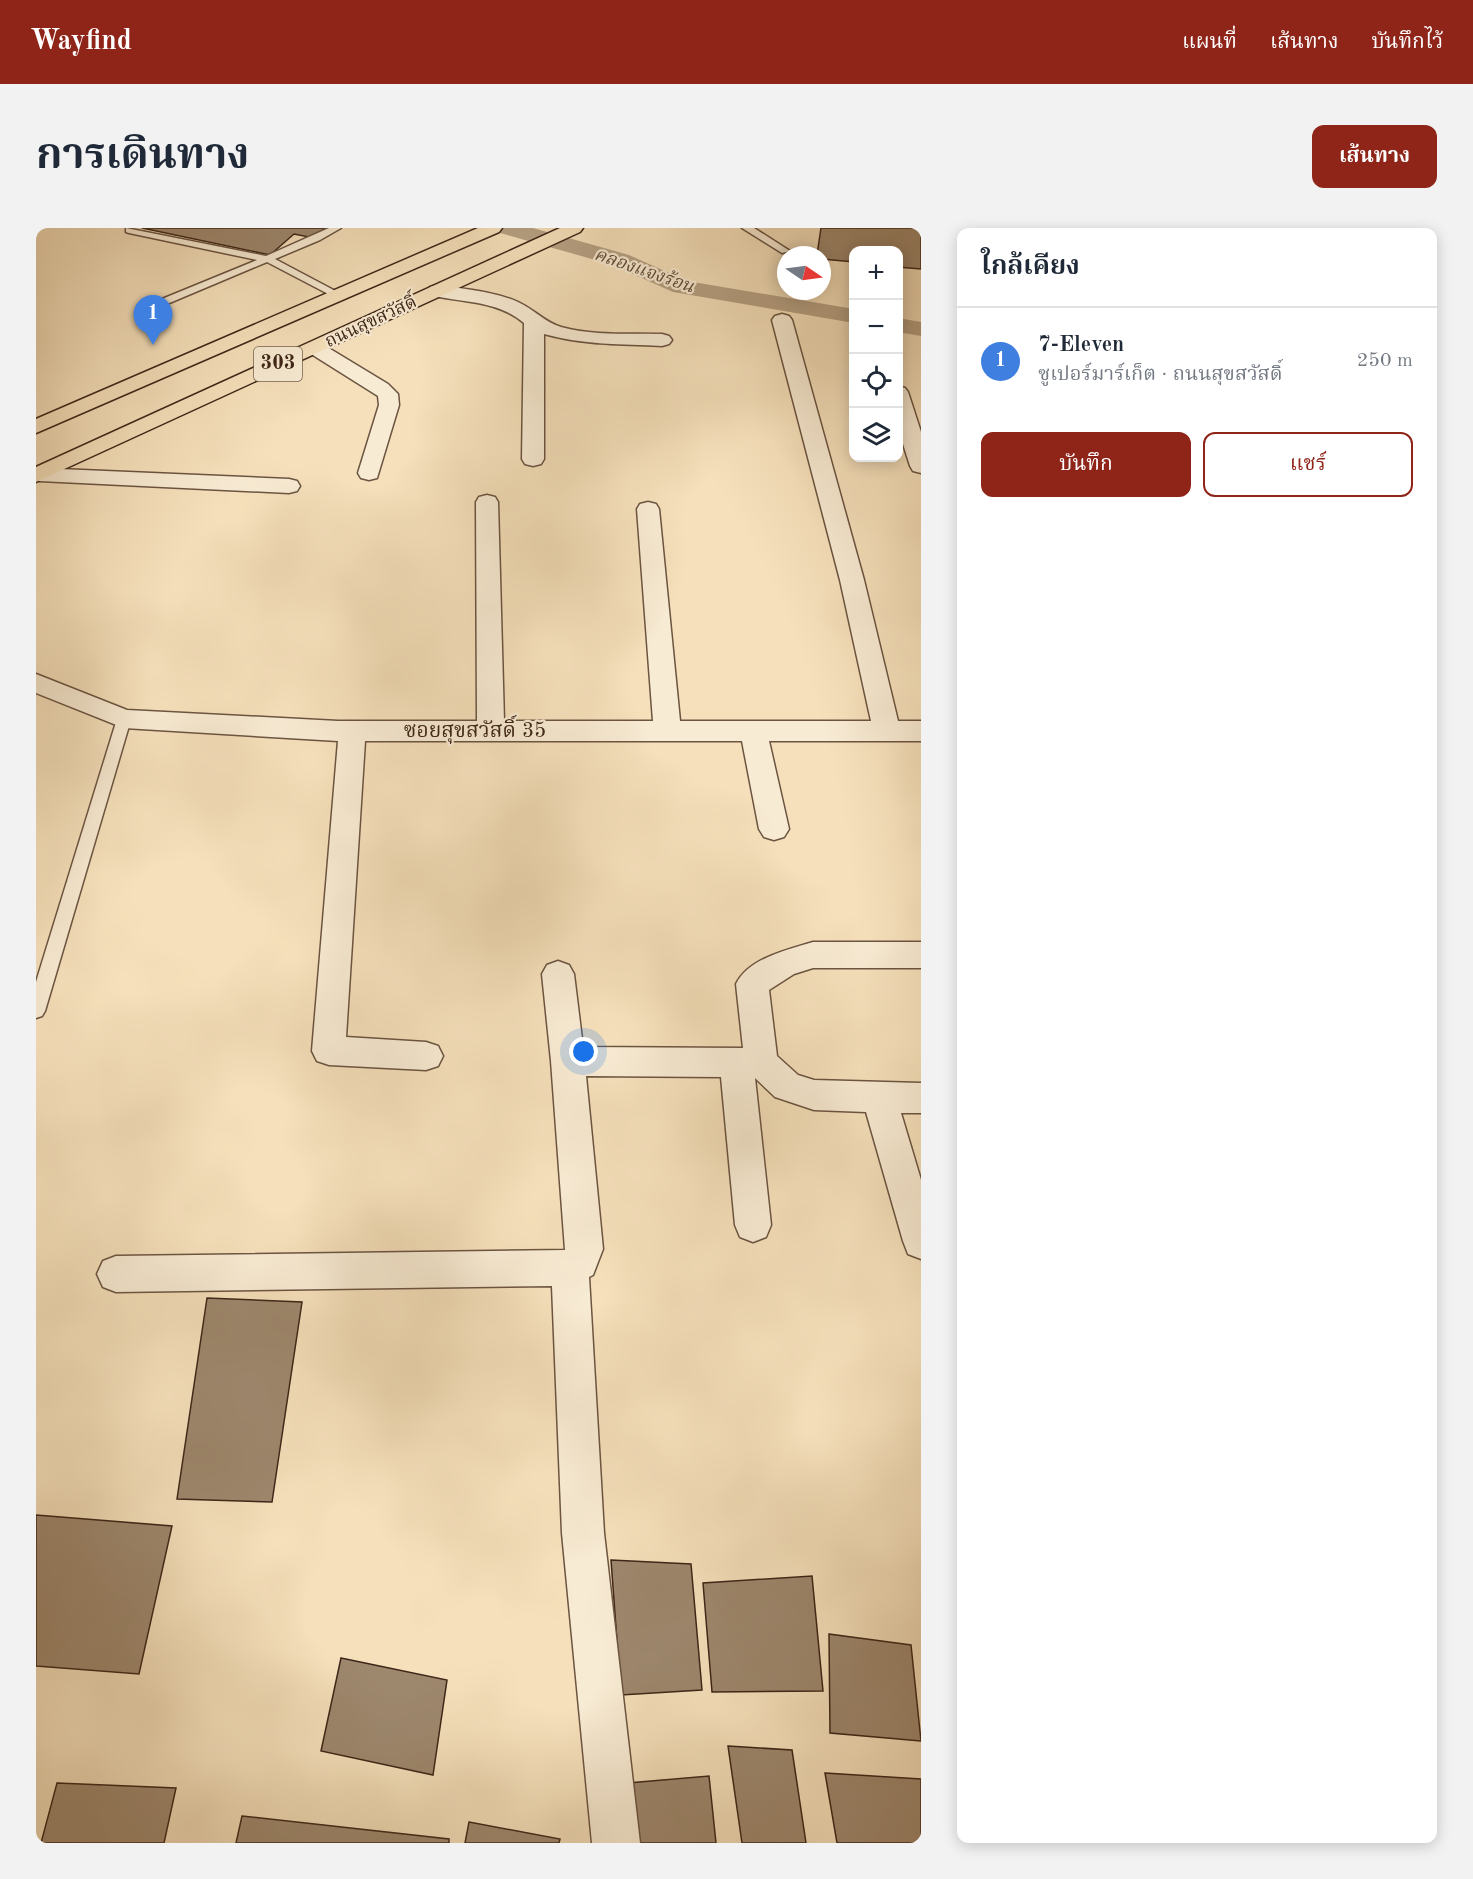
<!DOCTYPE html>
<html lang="th">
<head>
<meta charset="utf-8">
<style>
	body { margin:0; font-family:"Old Standard TT","Noto Serif Thai",serif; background:#f2f2f3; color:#1f2937 }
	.controls { position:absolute; right:18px; top:18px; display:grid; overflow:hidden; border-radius:12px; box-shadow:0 3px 15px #0003 }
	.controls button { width:54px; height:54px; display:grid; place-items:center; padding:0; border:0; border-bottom:2px solid #e0e1e3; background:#fff; color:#1f2937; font:30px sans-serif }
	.compass { position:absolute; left:741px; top:18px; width:54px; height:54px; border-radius:50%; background:#fff; box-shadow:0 3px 15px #0003; rotate:103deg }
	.you { position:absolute; left:548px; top:824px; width:21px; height:21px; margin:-15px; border:4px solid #fff; border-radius:50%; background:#1a73e8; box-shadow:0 0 0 9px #1a73e833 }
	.badge { display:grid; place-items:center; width:39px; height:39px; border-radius:50%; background:#8f2418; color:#fff; font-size:20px; font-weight:700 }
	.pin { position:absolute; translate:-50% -50px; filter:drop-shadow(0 2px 3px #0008) }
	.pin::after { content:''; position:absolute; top:32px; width:21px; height:18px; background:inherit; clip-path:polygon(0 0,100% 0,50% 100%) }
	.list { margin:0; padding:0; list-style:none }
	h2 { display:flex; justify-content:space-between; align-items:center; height:78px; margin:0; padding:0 24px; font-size:26px }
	h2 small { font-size:20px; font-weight:400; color:#747a83 }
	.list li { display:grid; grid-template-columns:39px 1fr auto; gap:18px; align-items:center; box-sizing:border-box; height:108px; padding:0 24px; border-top:2px solid #e0e1e3 }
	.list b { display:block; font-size:22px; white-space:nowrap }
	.list p { margin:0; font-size:20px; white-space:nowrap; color:#747a83 }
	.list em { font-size:20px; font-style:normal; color:#747a83 }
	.actions { display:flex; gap:12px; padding:18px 24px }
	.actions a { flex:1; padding:14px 0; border:2px solid #8f2418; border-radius:12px; text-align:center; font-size:21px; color:#8f2418 }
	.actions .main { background:#8f2418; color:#fff }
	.icon { flex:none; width:33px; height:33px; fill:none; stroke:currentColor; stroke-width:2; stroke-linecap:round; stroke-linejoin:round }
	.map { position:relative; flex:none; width:885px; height:1615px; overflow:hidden; border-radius:12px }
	header { display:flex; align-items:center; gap:36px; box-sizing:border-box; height:84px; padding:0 30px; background:#8f2418; color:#fff }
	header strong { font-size:28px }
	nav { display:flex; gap:33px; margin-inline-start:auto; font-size:21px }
	.intro { display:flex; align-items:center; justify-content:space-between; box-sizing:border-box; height:144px; padding:0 36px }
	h1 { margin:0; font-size:42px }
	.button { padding:15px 27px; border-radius:12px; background:#8f2418; color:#fff; font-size:21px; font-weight:700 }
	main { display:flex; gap:36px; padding:0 36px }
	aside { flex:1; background:#fff; border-radius:12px; box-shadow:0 3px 15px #0003 }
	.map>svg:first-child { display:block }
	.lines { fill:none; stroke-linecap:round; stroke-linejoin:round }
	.canal { fill:#b6a184; fill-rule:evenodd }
	.building { fill:#9d876d; stroke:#3d2618; stroke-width:1.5 }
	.lane-casing { stroke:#6b5441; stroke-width:3 }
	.street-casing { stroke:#6b5441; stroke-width:3 }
	.primary-casing { stroke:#3d2618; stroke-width:3 }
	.lane { fill:#f8ebd3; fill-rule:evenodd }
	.street { fill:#f8ebd3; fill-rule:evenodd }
	.primary { fill:#f5e0bb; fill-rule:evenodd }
	.labels { text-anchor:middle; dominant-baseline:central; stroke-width:4.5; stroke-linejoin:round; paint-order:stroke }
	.far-water-label { font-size:18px; font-style:italic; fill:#614b38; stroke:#f8ebd3 }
	.far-street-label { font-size:18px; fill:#3d2618; stroke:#f8ebd3 }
	.shield { fill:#f8ebd3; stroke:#756150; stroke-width:1.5 }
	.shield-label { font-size:20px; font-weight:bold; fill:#3d2618 }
	.street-label { font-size:21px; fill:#3d2618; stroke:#f8ebd3 }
</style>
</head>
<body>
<header>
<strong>Wayfind</strong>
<nav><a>แผนที่</a><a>เส้นทาง</a><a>บันทึกไว้</a></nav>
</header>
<div class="intro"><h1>การเดินทาง</h1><a class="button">เส้นทาง</a></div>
<main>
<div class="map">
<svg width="885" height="1615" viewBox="0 0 885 1615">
	<rect width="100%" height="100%" fill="#f5e0bb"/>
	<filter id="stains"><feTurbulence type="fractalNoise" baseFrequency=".00333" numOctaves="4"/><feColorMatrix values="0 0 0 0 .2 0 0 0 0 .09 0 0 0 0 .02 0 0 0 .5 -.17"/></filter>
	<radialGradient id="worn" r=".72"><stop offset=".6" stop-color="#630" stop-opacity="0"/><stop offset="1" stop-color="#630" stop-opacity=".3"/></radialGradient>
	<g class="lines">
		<g class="canal">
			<path d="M461,0H497L593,27L651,53L818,81V95L637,64L577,37L464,5Z"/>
			<path d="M862,90L885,94V108L862,104Z"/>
		</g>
	</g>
	<g class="building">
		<path d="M106,0H289L278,10L258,6L234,27Z"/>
		<path d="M785,0H885V41L862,39V22H818V34L786,31V27H781Z"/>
		<path d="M171,1070L266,1074L236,1274L141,1271Z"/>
		<path d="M0,1287L136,1298L103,1446L0,1438Z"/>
		<path d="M575,1332L655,1336L666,1462L585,1467Z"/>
		<path d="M776,1348L787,1463L676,1464L667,1355Z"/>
		<path d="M793,1406L875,1417L885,1513L794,1505Z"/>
		<path d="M305,1430L411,1452L397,1547L285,1523Z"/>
		<path d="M692,1518L756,1522L770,1615H706Z"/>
		<path d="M789,1545L885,1551V1615H801Z"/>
		<path d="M673,1548L680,1615H591L592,1555Z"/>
		<path d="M21,1555L140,1560L128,1615H5Z"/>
		<path d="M206,1588L413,1611V1615H200Z"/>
		<path d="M433,1594L524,1611L523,1615H429Z"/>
	</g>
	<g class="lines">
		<defs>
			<g id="lane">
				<path d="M90,0L230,28L293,0H305L284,12L239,31L307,67L298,69L231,34L112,84H104V80L221,32L93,5L90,4Z"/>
				<path d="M706,0H718L754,23L746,25Z"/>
				<path d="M88,486L95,491L9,783L6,788L0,790V754L81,491Z"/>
			</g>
			<g id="street">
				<path d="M401,57C428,61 457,63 482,74C498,81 508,94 525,99C558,108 593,105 626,106L633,108L636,112L633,116L626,118C586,116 546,117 508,106V231L505,236L497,238L489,236L486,231L488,95C461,72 427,75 394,67L392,63L394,59Z"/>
				<path d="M746,86L753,88L756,92L828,352L862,493H885V513H733L753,601L748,609L738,612L728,609L723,601L706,513H329L310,809L390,814L402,818L407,828L402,838L390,842L293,837L281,833L276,823L302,513L88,500L0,465V446L91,482L302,493H441L440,274L443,269L451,267L459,269L462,274L468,493H617L601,281L604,276L612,274L620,276L623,281L644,493H835L804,352L736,92L739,88Z"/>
				<path d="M279,114L286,116L352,156L362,166L363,177L341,250L333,252L325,250L322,245L343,177L342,168L272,124L269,120L272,116Z"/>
				<path d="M862,158L869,160L872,164L885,204V245L877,243L874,238L862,200Z"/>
				<path d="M0,240L253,251L261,253L264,258L261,263L253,265L3,253L0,252Z"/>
				<path d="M777,714H885V740H777L758,746L733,762L741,828L762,847L778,852L885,855V885H865L885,952V1031L872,1026L867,1013L830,884L778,882L739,869L719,850L735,997L730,1009L717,1014L704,1009L699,997L685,849L550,848L567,1021L557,1047L553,1049L568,1305L604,1615H556L526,1305L516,1058L80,1064L67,1059L61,1046L67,1033L80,1028L529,1022L515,833L506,746L511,737L522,733L533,737L538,746L547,819L707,820L700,756C713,730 751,722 777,714Z"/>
			</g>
			<g id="primary">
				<path d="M442,0H466L463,4L0,205V191Z"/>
				<path d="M524,0H547L544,4L0,254V239Z"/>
			</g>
		</defs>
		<use href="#lane" class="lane-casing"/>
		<use href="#street" class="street-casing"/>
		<use href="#primary" class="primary-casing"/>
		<use href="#lane" class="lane"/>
		<use href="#street" class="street"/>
		<use href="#primary" class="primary"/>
	</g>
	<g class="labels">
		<g class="far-water-label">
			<text transform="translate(608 43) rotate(19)">คลองแจงร้อน</text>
		</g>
		<g class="far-street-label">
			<text transform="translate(335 94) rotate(-25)">ถนนสุขสวัสดิ์</text>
		</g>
		<rect class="shield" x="218" y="119" width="48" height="34" rx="4.5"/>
		<g class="shield-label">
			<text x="242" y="136">303</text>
		</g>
		<g class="street-label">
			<text x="439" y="503">ซอยสุขสวัสดิ์ 35</text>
		</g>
	</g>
	<rect width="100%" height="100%" filter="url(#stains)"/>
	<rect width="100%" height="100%" fill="url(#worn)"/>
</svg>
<div class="controls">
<button>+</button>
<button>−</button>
<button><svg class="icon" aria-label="locate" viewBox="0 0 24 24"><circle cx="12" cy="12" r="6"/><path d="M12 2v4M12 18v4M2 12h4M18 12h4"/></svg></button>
<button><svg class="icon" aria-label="layers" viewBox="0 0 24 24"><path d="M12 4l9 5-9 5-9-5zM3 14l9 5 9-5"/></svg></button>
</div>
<svg class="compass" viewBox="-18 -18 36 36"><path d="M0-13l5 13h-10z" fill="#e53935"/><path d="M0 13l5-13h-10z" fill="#747a83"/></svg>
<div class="you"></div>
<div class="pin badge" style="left:117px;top:117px;background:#3f7fe0">1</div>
</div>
<aside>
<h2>ใกล้เคียง<small></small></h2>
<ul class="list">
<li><span class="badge" style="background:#3f7fe0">1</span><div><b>7-Eleven</b><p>ซูเปอร์มาร์เก็ต · ถนนสุขสวัสดิ์</p></div><em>250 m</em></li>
</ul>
<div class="actions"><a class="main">บันทึก</a><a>แชร์</a></div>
</aside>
</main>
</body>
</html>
